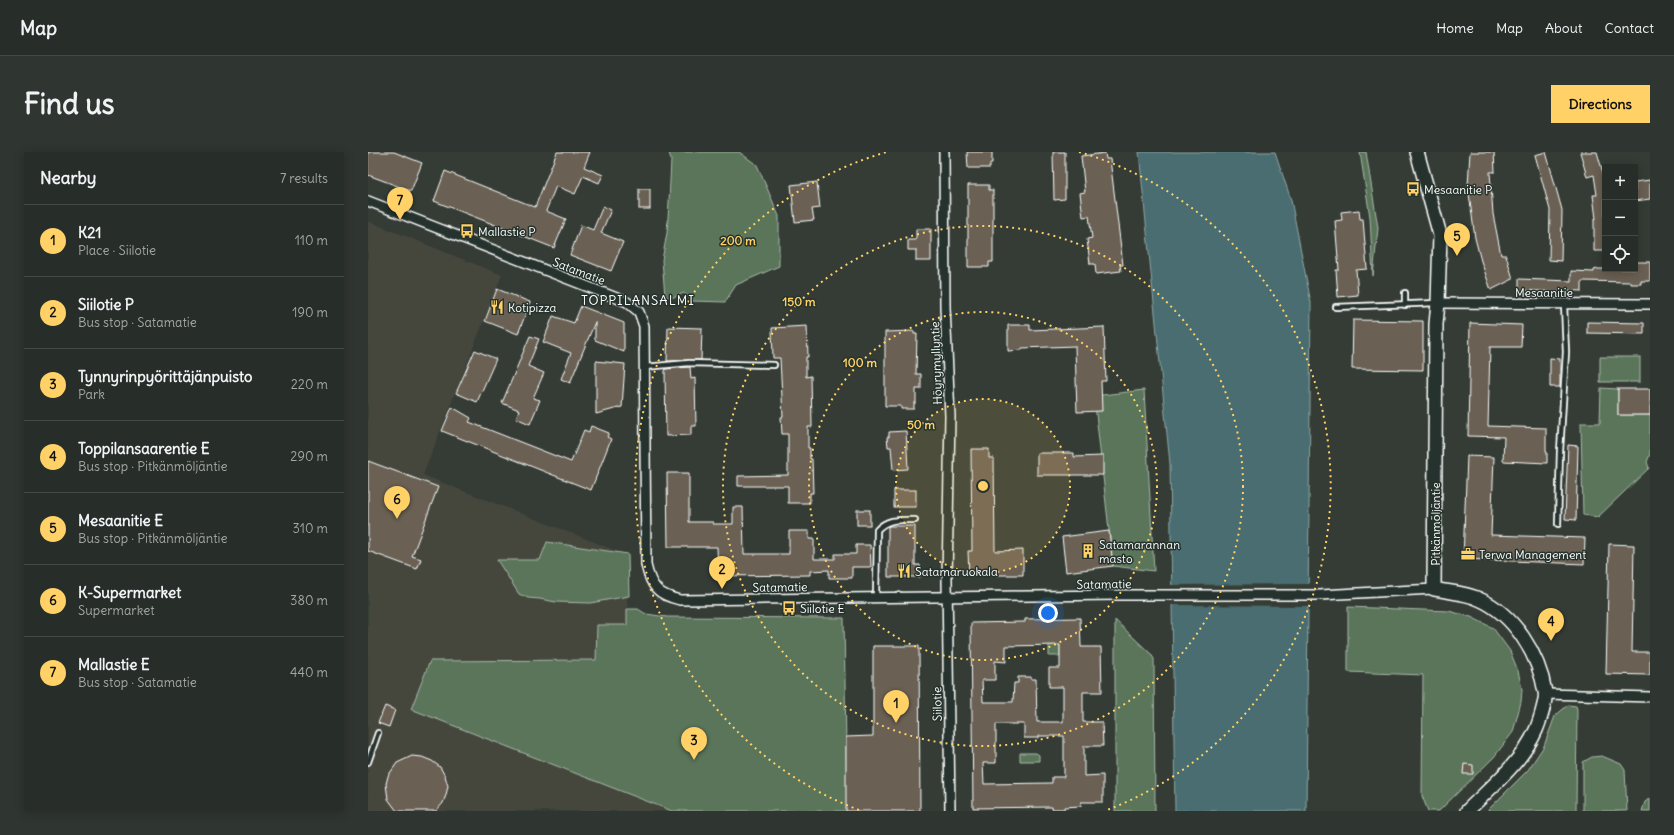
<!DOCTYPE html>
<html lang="en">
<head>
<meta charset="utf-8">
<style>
	body { margin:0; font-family:Delius,sans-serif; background:#2f3530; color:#f1f3f6 }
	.controls { position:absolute; right:12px; top:12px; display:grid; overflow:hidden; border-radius:0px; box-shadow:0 2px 10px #0003 }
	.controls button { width:36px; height:36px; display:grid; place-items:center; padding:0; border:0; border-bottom:1px solid #434945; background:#272d28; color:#f1f3f6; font:20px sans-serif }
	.you { position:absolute; left:680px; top:461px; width:14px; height:14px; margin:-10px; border:3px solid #fff; border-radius:50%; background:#1a73e8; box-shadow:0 0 0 6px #1a73e833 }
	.badge { display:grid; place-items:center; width:26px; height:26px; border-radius:50%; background:#ffd166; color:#111; font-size:13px; font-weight:700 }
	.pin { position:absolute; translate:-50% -33px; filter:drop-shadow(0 1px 2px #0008) }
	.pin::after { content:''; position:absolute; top:21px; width:14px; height:12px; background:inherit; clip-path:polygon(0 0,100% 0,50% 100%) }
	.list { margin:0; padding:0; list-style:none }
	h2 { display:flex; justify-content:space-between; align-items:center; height:52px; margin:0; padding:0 16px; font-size:17px }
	h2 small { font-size:13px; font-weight:400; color:#a4a8a8 }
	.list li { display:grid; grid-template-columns:26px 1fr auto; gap:12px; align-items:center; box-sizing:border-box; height:72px; padding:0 16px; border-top:1px solid #434945 }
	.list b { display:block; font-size:15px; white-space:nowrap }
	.list p { margin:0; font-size:13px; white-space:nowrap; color:#a4a8a8 }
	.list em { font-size:13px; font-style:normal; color:#a4a8a8 }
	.icon { flex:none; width:22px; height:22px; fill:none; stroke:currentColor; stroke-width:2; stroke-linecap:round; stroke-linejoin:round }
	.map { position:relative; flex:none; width:1282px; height:659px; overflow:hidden; border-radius:0px }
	header { display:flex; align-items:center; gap:24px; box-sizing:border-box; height:56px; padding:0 20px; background:#272d28; border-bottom:1px solid #434945 }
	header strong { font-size:19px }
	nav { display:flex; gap:22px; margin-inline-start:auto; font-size:14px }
	.intro { display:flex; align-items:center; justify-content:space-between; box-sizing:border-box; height:96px; padding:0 24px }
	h1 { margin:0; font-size:28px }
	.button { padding:10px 18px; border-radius:0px; background:#ffd166; color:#111; font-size:14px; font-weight:700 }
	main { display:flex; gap:24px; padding:0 24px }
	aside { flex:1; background:#272d28; border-radius:0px; box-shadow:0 2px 10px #0003 }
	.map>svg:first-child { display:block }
	.built { fill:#44473e }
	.green { fill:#5a745a; stroke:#acbaac }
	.water { fill:#496d6f; stroke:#92a7a9 }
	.pier { fill:#343c35 }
	.building { fill:#6a6153; stroke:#fff; fill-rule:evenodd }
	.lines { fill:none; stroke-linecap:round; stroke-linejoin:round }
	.lane-casing { stroke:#fff; stroke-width:8 }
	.street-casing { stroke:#fff; stroke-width:12 }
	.secondary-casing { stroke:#fff; stroke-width:16 }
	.lane { stroke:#26332d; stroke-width:4.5 }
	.street { stroke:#26332d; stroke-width:9 }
	.secondary { stroke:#26332d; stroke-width:13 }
	.ring { fill:none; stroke:#ffd166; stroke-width:2; stroke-dasharray:2 4 }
	.labels { text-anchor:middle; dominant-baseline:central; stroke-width:3; stroke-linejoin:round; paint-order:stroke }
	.poi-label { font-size:12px; fill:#fff; stroke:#26332d; text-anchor:start }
	.street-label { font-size:12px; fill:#fff; stroke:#26332d }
	.neighbourhood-label { font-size:13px; letter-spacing:1px; fill:#fff; stroke:#26332d }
	.centre { fill:#ffd166; stroke:#26332d; stroke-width:2 }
	.ring-label { font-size:12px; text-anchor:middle; font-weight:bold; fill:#ffd166; stroke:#26332d; stroke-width:3; stroke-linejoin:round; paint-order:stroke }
</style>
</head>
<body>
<header>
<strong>Map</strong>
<nav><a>Home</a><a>Map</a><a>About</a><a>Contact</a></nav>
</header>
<div class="intro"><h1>Find us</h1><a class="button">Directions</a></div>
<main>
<aside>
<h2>Nearby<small>7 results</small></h2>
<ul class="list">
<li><span class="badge">1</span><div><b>K21</b><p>Place · Siilotie</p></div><em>110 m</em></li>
<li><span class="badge">2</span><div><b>Siilotie P</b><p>Bus stop · Satamatie</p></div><em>190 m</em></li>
<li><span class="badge">3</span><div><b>Tynnyrinpyörittäjänpuisto</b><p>Park</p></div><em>220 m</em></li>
<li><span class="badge">4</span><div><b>Toppilansaarentie E</b><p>Bus stop · Pitkänmöljäntie</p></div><em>290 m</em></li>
<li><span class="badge">5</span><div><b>Mesaanitie E</b><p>Bus stop · Pitkänmöljäntie</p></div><em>310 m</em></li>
<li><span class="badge">6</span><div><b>K-Supermarket</b><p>Supermarket</p></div><em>380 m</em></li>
<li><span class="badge">7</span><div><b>Mallastie E</b><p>Bus stop · Satamatie</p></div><em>440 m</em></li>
</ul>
</aside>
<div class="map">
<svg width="1282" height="659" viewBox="0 0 1282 659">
	<rect width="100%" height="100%" fill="#343c35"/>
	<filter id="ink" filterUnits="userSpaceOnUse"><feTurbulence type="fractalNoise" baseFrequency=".025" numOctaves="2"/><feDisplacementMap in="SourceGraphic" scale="8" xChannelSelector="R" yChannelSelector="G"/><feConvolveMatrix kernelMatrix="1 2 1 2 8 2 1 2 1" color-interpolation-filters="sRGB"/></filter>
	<g filter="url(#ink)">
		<path class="built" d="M0,69L134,123L55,323L259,403V473L228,508L62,509L44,557L304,659H0Z"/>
		<g class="green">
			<path d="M301,0H371L389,13L411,64V114L368,133L357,150L324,149L316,141L303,146L297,144L294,108L299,81L301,50L303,8Z"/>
			<path d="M992,0H998L1010,76L1005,124L1002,65Z"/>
			<rect x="1232" y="205" width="40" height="25"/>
			<path d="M1233,236L1250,237V263H1282V302L1279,310L1281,316L1230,365L1215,363L1213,271H1232Z"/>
			<path d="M776,238L786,419L745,414L726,244Z"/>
			<path d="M179,390L260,402L261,444L222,451L188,450L172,447L160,446L151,442L129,408H172Z"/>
			<path d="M980,455L1081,459L1103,465L1125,476L1142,499L1150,519L1154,537L1153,550L1145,580L1126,605L1071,659H1060L1054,644L1055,523L980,520Z"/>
			<path d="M259,457H270L278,462L299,465L476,466L479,659H304L43,557L62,509L228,508L229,473H259Z"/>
			<path d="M747,468L783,502L786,507L787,659H747Z"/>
			<rect x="681" y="490" width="11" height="14"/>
			<path d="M1200,553L1208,554L1209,557L1208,659H1119L1160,618L1176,594L1187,564Z"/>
			<path d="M652,601H668L671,603V609H652Z"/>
			<path d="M1234,604L1253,612L1257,618L1259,659H1215V610L1224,605Z"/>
			<path d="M1282,646V659H1274L1277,650Z"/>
		</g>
		<path class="water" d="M771,0H907L923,48L943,151L938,659H807L802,312Z"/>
		<path class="pier" d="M942,432V454L802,453V433Z"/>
		<g class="building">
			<path d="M0,0H26L54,11L43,39L0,23Z"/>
			<path d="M189,0H222L216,15L235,23L231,31L215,24L207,42L188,34L178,59L198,67L186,96L66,49L77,19L167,55Z"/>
			<path d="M599,0H624V11H622V16H600Z"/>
			<path d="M685,0H697V47L686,48Z"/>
			<path d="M1102,0H1126L1127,20H1122L1125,62L1133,103H1138L1145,127L1123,138L1113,109L1107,86L1100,34Z"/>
			<path d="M1178,0L1194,58L1193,109L1181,108L1182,58L1167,3Z"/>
			<path d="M1212,0H1229L1237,28V99H1226V67H1228L1225,43H1229L1226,23L1219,25Z"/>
			<path d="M737,1L738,7H742L755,113H752L753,119L728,122L727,112H722L719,87L724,86L721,64L715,65L712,41L717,40L713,4Z"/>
			<path d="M1282,28V47L1267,49V30Z"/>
			<path d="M449,30L452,56L444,57L446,68L427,70L423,33Z"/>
			<path d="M600,33H621V38H625V110H621V115H600Z"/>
			<rect x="271" y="37" width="11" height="20"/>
			<path d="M235,54L243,58L233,81L255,90L243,119L202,103L213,73L225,78Z"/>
			<path d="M991,58L992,67H995L999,117L988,118L990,143L970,145L968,118H971L967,69L974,68L973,60Z"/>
			<path d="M548,77H563V109H548V98H540V88H548Z"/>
			<path d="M1267,110H1282V129H1273V132H1263V130L1214,129V139L1192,138V140L1151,138V127L1203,129V119L1226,120V118L1229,117H1267Z"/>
			<path d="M129,137L162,150L150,182L117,169Z"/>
			<path d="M213,154L256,171V200L227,188V170L202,231L193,227L203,201L175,190L185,164L206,171Z"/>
			<path d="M985,168L1055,169V218L984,217Z"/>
			<path d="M1219,170L1276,171V182L1219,181Z"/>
			<path d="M1102,171L1154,173L1153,195H1122L1120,274L1178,276V300H1179V311L1135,309L1136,285L1100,284Z"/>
			<path d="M640,173H662V178L736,175L738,229H733L734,259L709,260L707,194L654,196V198L640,199Z"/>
			<path d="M439,174L440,205H438V225L443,224L444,275H440V296H442V307H444L445,341H442V351H420V334H370V324L420,323V282H414L413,265H415L412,206H405L404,176Z"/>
			<path d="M300,175L334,176L333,208L299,209Z"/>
			<path d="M546,179V182H549L548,222H553V237H548V251H546V257H533V254H517V180Z"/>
			<path d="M162,184L171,187L160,214L176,221L165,246L172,248L162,272L148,266L151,258L134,251Z"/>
			<path d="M107,198L128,207L109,250L88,241Z"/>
			<path d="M1182,206L1192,207V235H1182Z"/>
			<path d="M228,209L257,212L254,255L228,262Z"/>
			<path d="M322,215L323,227L327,226L328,274H323V283L298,284L297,219L298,217Z"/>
			<rect x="1250" y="237" width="32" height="26"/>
			<path d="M84,255L103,266L101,270L203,310L216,278L221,280L223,274L241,281L239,285L243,287L223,338L74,279Z"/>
			<path d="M538,279L540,317L525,318L523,295H520L519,285H521V280Z"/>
			<path d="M1200,293L1210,294L1208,368L1197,367Z"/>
			<path d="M603,297H621V306H626L627,399L655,398V423H601L600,399H604Z"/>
			<path d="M669,301H706V305L735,304V323H669Z"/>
			<path d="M1099,304L1126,305L1123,383L1217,386L1216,412L1095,407Z"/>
			<path d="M0,309L70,335L44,404L53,407L49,417L0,399Z"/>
			<path d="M299,321H321V370H345V372H365V355H375L376,402H421V379H441V387H446V407H467V402H488V393H502L503,415H484V426H461V418L442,419V423L350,424L349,395H300Z"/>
			<rect x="526" y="338" width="22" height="17"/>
			<rect x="489" y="358" width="13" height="15"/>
			<path d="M521,374H547V413H552V425H520V375Z"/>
			<path d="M741,379L745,414L698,420L694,385Z"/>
			<path d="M1241,392L1266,393L1264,500H1282V523L1238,522Z"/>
			<path d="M712,466L713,495H733L734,540H715V570H734L735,594H716V624L735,623V650H713V654L696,655V657H684V655L605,656L603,471L657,470V467ZM692,493V516H681V535H695V570H669L668,527H663V525H650V531H646L645,550H615L614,528H627V509L638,510V494ZM628,572H656V586H671V584H696V625H684V631L616,632L615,611H628Z"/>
			<path d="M505,494H551L552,659H478V585L505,584Z"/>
			<path d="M17,554L27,558L21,575L10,571Z"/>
			<path d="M44,604L54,605L64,609L72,615L77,624L80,634L78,643L75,651L68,659H29L20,647L18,632L20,624L29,611Z"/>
			<path d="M1096,612L1105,613V622H1095Z"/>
		</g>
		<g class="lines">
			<defs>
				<g id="lane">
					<path d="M1037,153V141"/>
					<path d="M968,155L1069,151"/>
					<path d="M277,215L321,211L406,213"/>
					<path d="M1190,372L1192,299L1198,200L1196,152"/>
					<path d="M508,446L509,378C520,366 532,368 547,368"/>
					<path d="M0,610L10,581"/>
				</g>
				<g id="street">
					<path d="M576,0L577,155L582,264L579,427L582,659"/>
					<path d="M0,49L259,150L271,160L276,174L278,413C283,435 290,443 312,448L751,443H952L1066,437"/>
					<path d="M1070,151L1282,152"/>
					<path d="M1178,542L1282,545"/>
				</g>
				<path id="secondary" d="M1049,0L1072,83L1070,151L1068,172L1066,437C1080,440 1098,441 1111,447C1146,462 1171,503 1177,540C1179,547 1171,571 1168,578C1154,610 1123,635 1099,659"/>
			</defs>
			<use href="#lane" class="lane-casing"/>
			<use href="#street" class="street-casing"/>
			<use href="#secondary" class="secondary-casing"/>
			<use href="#lane" class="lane"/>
			<use href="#street" class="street"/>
			<use href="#secondary" class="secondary"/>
		</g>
	</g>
	<circle cx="615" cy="334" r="87" fill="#ffd166" fill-opacity=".12"/>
	<g class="ring">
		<circle cx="615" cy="334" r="87"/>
		<circle cx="615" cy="334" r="174"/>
		<circle cx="615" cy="334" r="260"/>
		<path d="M491 658A347 347 0 0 1 519 0M711 0A347 347 0 0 1 739 658"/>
	</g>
	<defs>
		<symbol id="bus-bare" viewBox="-9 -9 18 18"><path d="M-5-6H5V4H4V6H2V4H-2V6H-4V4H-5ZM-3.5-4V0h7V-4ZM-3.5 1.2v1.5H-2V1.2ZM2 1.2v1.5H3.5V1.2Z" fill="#ffd166" stroke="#26332d" stroke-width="2.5" paint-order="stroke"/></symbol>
		<symbol id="restaurant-bare" viewBox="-9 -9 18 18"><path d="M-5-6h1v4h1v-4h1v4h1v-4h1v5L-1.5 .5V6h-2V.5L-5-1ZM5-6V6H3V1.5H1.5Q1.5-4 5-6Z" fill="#ffd166" stroke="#26332d" stroke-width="2.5" paint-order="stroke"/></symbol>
		<symbol id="building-bare" viewBox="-9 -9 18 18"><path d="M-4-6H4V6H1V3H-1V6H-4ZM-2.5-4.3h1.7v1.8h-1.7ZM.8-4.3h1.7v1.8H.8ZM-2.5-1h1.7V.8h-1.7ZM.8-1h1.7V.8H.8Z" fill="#ffd166" stroke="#26332d" stroke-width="2.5" paint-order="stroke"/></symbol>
		<symbol id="office-bare" viewBox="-9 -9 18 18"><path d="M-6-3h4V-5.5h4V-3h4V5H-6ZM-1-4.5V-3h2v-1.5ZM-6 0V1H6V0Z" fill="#ffd166" stroke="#26332d" stroke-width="2.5" paint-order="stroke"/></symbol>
	</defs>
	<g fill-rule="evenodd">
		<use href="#bus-bare" x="1035" y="27" width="20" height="20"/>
		<use href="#bus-bare" x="89" y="69" width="20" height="20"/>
		<use href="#restaurant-bare" x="119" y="145" width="20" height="20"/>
		<use href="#building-bare" x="710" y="389" width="20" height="20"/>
		<use href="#office-bare" x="1090" y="392" width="20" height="20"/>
		<use href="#restaurant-bare" x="526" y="409" width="20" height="20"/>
		<use href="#bus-bare" x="411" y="446" width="20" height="20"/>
	</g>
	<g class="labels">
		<g class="poi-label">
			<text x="1056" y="37">Mesaanitie P</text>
			<text x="110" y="79">Mallastie P</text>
			<text x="140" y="155">Kotipizza</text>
			<text x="731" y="392">Satamarannan<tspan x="731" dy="14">masto</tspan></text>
			<text x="1111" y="402">Terwa Management</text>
			<text x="547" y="419">Satamaruokala</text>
			<text x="432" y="456">Siilotie E</text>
		</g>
		<g class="street-label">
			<text transform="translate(211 119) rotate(21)">Satamatie</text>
			<text x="1176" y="140">Mesaanitie</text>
			<text transform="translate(568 211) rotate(-92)">Höyrymyllyntie</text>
			<text transform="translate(1067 372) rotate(-90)">Pitkänmöljäntie</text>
			<text transform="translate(736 432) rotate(-1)">Satamatie</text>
			<text transform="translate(412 435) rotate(-1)">Satamatie</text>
			<text transform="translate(569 552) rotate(-91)">Siilotie</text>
		</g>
		<g class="neighbourhood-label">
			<text x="270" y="148">TOPPILANSALMI</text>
		</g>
	</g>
	<circle cx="615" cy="334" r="6" class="centre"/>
	<g class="ring-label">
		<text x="370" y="93">200 m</text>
		<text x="431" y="154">150 m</text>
		<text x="492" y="215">100 m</text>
		<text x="553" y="277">50 m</text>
	</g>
</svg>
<div class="controls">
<button>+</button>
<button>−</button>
<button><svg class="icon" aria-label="locate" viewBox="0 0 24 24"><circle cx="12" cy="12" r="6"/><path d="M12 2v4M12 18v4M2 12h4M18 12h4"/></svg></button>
</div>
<div class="you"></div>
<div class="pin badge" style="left:528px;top:571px">1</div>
<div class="pin badge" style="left:354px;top:437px">2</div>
<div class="pin badge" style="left:326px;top:608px">3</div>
<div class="pin badge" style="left:1183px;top:489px">4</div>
<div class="pin badge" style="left:1089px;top:104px">5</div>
<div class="pin badge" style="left:29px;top:367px">6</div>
<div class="pin badge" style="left:32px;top:68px">7</div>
</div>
</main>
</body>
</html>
